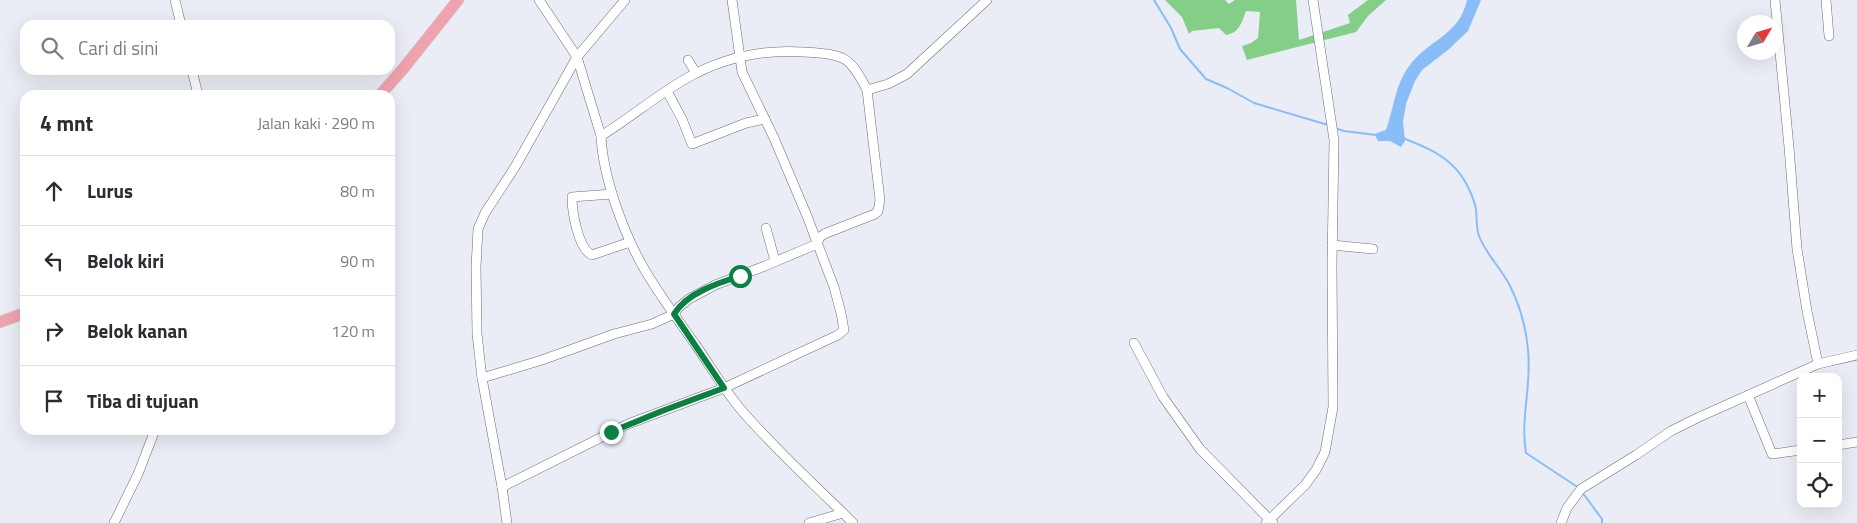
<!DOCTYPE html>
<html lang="id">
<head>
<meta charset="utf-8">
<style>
	body { margin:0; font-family:"Titillium Web",sans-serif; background:#f2f2f3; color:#2b2b33 }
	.controls { position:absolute; right:15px; bottom:15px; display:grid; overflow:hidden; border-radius:10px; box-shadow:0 5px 20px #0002 }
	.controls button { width:45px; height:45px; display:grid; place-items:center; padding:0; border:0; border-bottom:1px solid #e1e1e2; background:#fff; color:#2b2b33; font:25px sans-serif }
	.compass { position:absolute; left:1737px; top:15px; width:45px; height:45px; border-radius:50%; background:#fff; box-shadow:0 5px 20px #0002; rotate:52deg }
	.stop { position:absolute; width:15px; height:15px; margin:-11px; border:4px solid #0b8043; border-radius:50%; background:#fff }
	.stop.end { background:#0b8043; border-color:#fff; box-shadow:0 1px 5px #0008 }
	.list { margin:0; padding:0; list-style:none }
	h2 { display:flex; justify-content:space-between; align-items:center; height:65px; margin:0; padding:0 20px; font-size:21px }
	h2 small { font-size:16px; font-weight:400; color:#7c7c81 }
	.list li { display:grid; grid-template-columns:32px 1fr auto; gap:15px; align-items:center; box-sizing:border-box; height:70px; padding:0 20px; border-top:1px solid #e1e1e2 }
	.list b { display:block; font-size:19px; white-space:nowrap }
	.list em { font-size:16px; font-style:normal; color:#7c7c81 }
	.icon { flex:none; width:28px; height:28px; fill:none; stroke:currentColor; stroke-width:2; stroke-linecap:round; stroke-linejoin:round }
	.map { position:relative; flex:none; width:1857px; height:523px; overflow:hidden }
	.search { position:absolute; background:#fff; box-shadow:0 5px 20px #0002; left:20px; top:20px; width:375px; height:55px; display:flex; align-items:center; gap:12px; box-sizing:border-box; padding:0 18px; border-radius:15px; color:#7c7c81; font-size:19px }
	.panel { position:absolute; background:#fff; box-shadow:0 5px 20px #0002; left:20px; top:90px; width:375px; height:345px; border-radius:15px }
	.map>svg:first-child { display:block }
	.forest { fill:#83cf87 }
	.water { fill:#89bdf8 }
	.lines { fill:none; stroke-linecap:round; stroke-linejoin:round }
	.stream { stroke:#89bdf8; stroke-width:2 }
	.minor-casing { stroke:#6a6d74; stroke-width:10 }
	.major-casing { stroke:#cccccd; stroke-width:12 }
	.minor { stroke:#fff; stroke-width:9 }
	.major { stroke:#f1a2af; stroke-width:11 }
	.route { stroke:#0b8043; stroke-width:6 }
</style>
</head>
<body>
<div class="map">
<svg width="1857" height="523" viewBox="0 0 1857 523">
	<rect width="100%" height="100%" fill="#eaedf5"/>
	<path class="forest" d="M1165,0H1225L1229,4L1235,0H1296L1299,40L1350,23L1348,15L1368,0H1386L1368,16L1356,32L1247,60L1242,46L1251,43L1258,38L1260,12L1246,11C1242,22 1239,33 1226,35L1219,28L1192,31L1189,34L1182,17Z"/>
	<path class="water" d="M1467,0H1481L1468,31L1448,50L1422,70L1415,81L1406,104L1403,122L1405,141L1401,147L1390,141H1378L1375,135L1377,133L1386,130C1394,108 1395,84 1410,65C1429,39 1459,36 1467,0Z"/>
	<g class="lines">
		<g class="stream">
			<path d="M1154,0L1171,28L1180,49L1206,79L1227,88L1254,103L1328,125"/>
			<path d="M1335,128L1344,131L1376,135"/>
			<path d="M1403,138C1420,145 1439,152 1453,166C1464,176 1473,195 1476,209C1477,218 1476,228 1479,236C1486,254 1500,267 1509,284C1520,305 1526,327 1528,350C1532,385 1520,418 1526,453L1579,488"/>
			<path d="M1582,492L1602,519V523"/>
		</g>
		<defs>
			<g id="minor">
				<path d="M175,0L181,25"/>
				<path d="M539,0L577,57L601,136C603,178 624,235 646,272C661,297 678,320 695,344C711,367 725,391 743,412C777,451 816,486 853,523"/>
				<path d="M1775,0L1789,147L1797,249L1807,311L1818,364"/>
				<path d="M1826,0L1829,36"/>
				<path d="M688,60L696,73"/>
				<path d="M192,70L198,95"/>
				<path d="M667,91L682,119L692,144L746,123L765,119"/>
				<path d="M601,136C630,118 657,95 687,78C723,58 763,49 804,52C843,55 849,54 867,90"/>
				<path d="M612,194L572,197C572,211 578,249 592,255L630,242"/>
				<path d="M766,228L775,261"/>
				<path d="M1332,245L1373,249"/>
				<path d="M1134,343L1163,397L1200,449L1273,523"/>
				<path d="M482,378L542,360L614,334L652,324L674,314L679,307L689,299L715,285L765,266L817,244L820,237L824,234L875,214L878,211L880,200L867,90L888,84L907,74L987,0"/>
				<path d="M1748,395L1772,454L1801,450"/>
				<path d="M1838,445L1857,442"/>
				<path d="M502,487L628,424L724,388L838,335L844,330L841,313L834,287L807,216L774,138L742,72L732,0"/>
				<path d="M114,523L138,474L155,430"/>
				<path d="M507,523L502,487L482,378L477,334L476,267L478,229L485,213L515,167L577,57L625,0"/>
				<path d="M809,523L843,513"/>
				<path d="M1266,523L1305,485L1316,470L1325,452L1333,407L1332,265L1334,140L1313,0"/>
				<path d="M1561,523L1567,508L1581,489L1636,455L1671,431L1697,418L1818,364L1857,355"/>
			</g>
			<g id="major">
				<path d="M380,95L403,69L458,0"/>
				<path d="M0,322L25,313"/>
			</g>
		</defs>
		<use href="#minor" class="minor-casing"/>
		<use href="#major" class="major-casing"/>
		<use href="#minor" class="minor"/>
		<use href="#major" class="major"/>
	</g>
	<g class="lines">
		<path class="route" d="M611,432L662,411L724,388L674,314C687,293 718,283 740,276"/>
	</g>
</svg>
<div class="controls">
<button>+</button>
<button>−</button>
<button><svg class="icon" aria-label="locate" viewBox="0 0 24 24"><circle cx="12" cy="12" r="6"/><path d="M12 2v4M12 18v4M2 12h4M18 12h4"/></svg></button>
</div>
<svg class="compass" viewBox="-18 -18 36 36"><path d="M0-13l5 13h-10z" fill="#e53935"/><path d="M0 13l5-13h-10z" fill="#7c7c81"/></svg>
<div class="stop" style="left:740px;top:276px"></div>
<div class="stop end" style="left:611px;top:432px"></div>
<div class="search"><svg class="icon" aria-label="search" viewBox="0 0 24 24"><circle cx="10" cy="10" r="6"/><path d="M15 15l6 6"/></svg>Cari di sini</div>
<section class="panel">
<h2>4 mnt<small>Jalan kaki · 290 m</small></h2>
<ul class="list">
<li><svg class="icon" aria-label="ahead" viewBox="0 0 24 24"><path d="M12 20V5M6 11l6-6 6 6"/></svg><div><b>Lurus</b></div><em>80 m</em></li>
<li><svg class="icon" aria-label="left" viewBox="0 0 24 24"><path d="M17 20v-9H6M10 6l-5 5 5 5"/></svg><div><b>Belok kiri</b></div><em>90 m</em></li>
<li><svg class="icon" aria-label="right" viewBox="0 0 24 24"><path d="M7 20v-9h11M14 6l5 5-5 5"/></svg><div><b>Belok kanan</b></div><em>120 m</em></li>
<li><svg class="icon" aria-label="arrive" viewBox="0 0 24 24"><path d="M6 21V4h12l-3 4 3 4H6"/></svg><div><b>Tiba di tujuan</b></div></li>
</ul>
</section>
</div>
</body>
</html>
